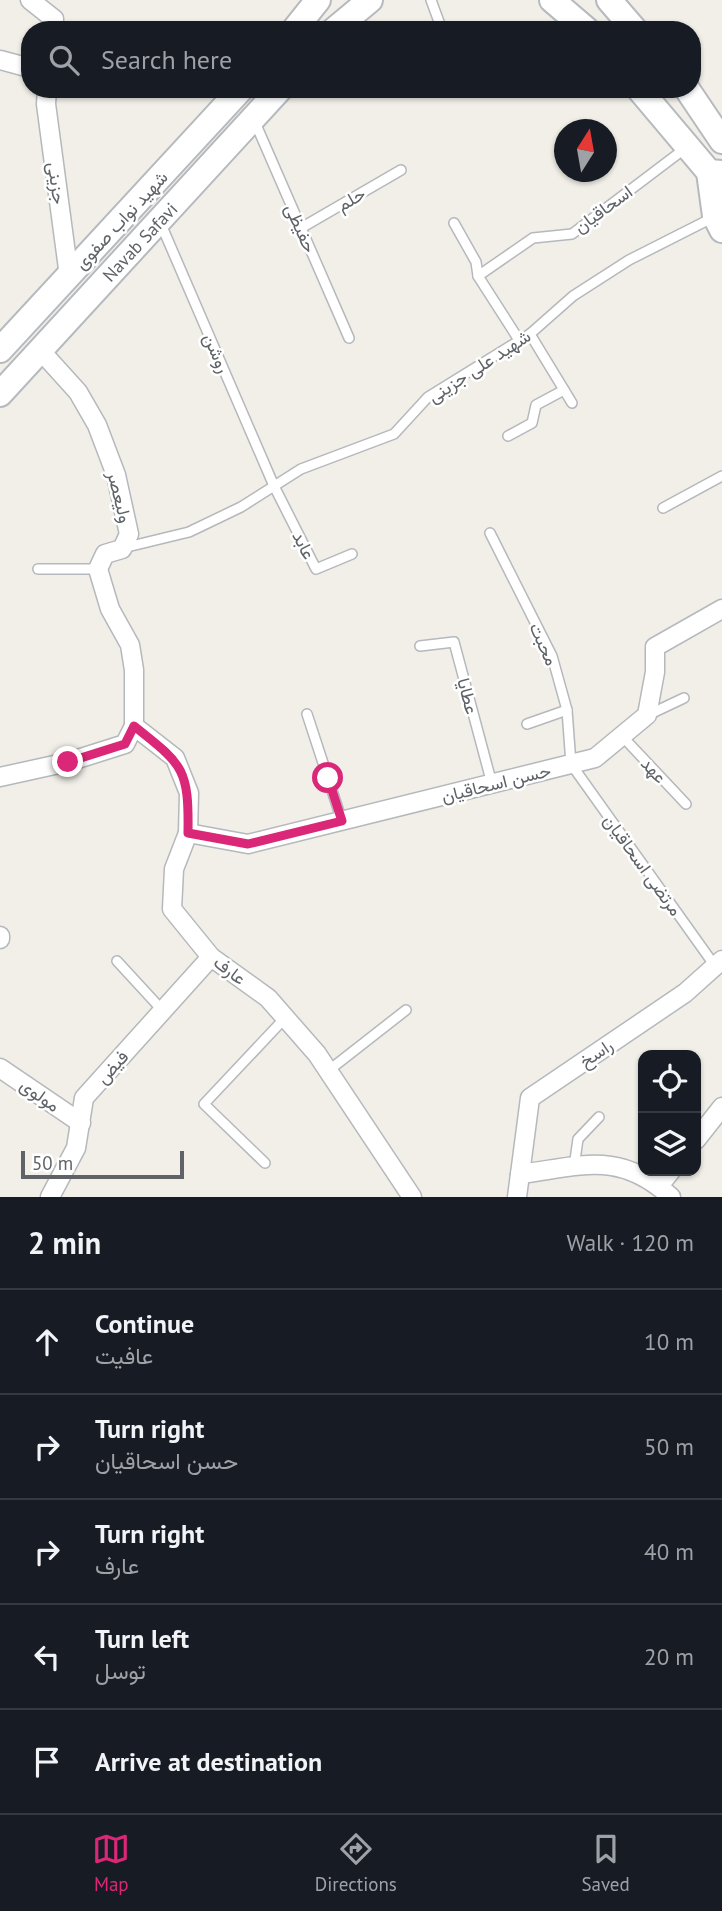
<!DOCTYPE html>
<html lang="en">
<head>
<meta charset="utf-8">
<style>
	body { margin:0; font-family:"PT Sans",Vazirmatn,sans-serif; background:#20242c; color:#f1f3f6 }
	.controls { position:absolute; right:21px; bottom:21px; display:grid; overflow:hidden; border-radius:14px; box-shadow:0 2px 5px #0004 }
	.controls button { width:63px; height:63px; display:grid; place-items:center; padding:0; border:0; border-bottom:2px solid #363941; background:#171b24; color:#f1f3f6; font:35px sans-serif }
	.compass { position:absolute; left:554px; top:119px; width:63px; height:63px; border-radius:50%; background:#171b24; box-shadow:0 2px 5px #0004; rotate:11deg }
	.scale { position:absolute; left:21px; bottom:18px; width:163px; box-sizing:border-box; padding-left:7px; border:4px solid #5f6368; border-top:0; font-size:19px; line-height:24px; white-space:nowrap; color:#5f6368; -webkit-text-stroke:5px #fff; paint-order:stroke }
	.stop { position:absolute; width:21px; height:21px; margin:-16px; border:5px solid #db2777; border-radius:50%; background:#fff }
	.stop.end { background:#db2777; border-color:#fff; box-shadow:0 2px 7px #0008 }
	.list { margin:0; padding:0; list-style:none }
	h2 { display:flex; justify-content:space-between; align-items:center; height:91px; margin:0; padding:0 28px; font-size:30px }
	h2 small { font-size:23px; font-weight:400; color:#9ea1a6 }
	.list li { display:grid; grid-template-columns:46px 1fr auto; gap:21px; align-items:center; box-sizing:border-box; height:105px; padding:0 28px; border-top:2px solid #363941 }
	.list b { display:block; font-size:26px; white-space:nowrap }
	.list p { margin:0; font-size:23px; white-space:nowrap; color:#9ea1a6 }
	.list em { font-size:23px; font-style:normal; color:#9ea1a6 }
	.icon { flex:none; width:38px; height:38px; fill:none; stroke:currentColor; stroke-width:2; stroke-linecap:round; stroke-linejoin:round }
	.map { position:relative; flex:none; width:722px; height:1197px; overflow:hidden }
	.search { position:absolute; background:#171b24; box-shadow:0 2px 5px #0004; left:21px; right:21px; top:21px; height:77px; display:flex; align-items:center; gap:18px; box-sizing:border-box; padding:0 24px; border-radius:28px; color:#9ea1a6; font-size:26px }
	.sheet { height:616px; background:#171b24 }
	nav { display:flex; justify-content:space-around; align-items:center; box-sizing:border-box; height:98px; border-top:2px solid #363941; background:#171b24; font-size:19px; color:#9ea1a6 }
	nav a { display:grid; justify-items:center; gap:4px }
	nav .on { color:#db2777 }
	.map>svg:first-child { display:block }
	.lines { fill:none; stroke-linecap:round; stroke-linejoin:round }
	.lane-casing { stroke:#b5b8bc; stroke-width:12 }
	.street-casing { stroke:#b5b8bc; stroke-width:21 }
	.secondary-casing { stroke:#b6babf; stroke-width:28 }
	.lane { stroke:#fff; stroke-width:9 }
	.street { stroke:#fff; stroke-width:18 }
	.secondary { stroke:#fff; stroke-width:24 }
	.route { stroke:#db2777; stroke-width:9 }
	.labels { text-anchor:middle; dominant-baseline:central; stroke-width:5; stroke-linejoin:round; paint-order:stroke }
	.street-label { font-size:18px; fill:#5f6368; stroke:#fff }
</style>
</head>
<body>
<div class="map">
<svg width="722" height="1197" viewBox="0 0 722 1197">
	<rect width="100%" height="100%" fill="#f1efe8"/>
	<g class="lines">
		<defs>
			<g id="lane">
				<path d="M431,0L442,30"/>
				<path d="M483,89L484,91"/>
				<path d="M254,120L349,338"/>
				<path d="M160,222L274,486L316,569L352,554"/>
				<path d="M454,223L476,262L478,276L519,340"/>
				<path d="M301,228L401,170"/>
				<path d="M478,276L533,238L572,234L687,147"/>
				<path d="M530,334L572,403"/>
				<path d="M508,436L532,423L536,405L564,390"/>
				<path d="M663,508L722,476"/>
				<path d="M490,533L552,656L567,710L571,764L715,966"/>
				<path d="M123,548L189,532L241,507L301,469L394,434L428,397L530,334L573,296L629,260L714,217"/>
				<path d="M38,569H98"/>
				<path d="M420,646L454,642L492,784"/>
				<path d="M307,714L342,821"/>
				<path d="M648,715L684,698"/>
				<path d="M527,724L567,710"/>
				<path d="M622,736L686,804"/>
				<path d="M117,961L163,1011"/>
				<path d="M328,1071L406,1010"/>
				<path d="M265,1163L204,1104L285,1018"/>
				<path d="M574,1167L578,1139L599,1117"/>
			</g>
			<g id="street">
				<path d="M30,0L54,19L53,30"/>
				<path d="M0,60L30,68"/>
				<path d="M47,89L46,104L69,276"/>
				<path d="M134,726L175,758L189,793L188,833L174,869L172,909L211,957L268,998L317,1054L412,1197"/>
				<path d="M0,777L68,762L125,744L134,726V670L130,645L110,609L98,569L105,554L122,549L129,534L116,475L97,425L78,392L40,350"/>
				<path d="M188,833L248,844L595,758L647,715L655,672V647L722,609"/>
				<path d="M0,936V939"/>
				<path d="M0,1068L81,1123"/>
				<path d="M696,1140L722,1107"/>
				<path d="M520,1174C582,1166 620,1150 671,1197"/>
				<path d="M659,1186L671,1171"/>
				<path d="M50,1197L76,1148L84,1098L211,957"/>
				<path d="M517,1197L530,1098L685,993L722,960"/>
			</g>
			<g id="secondary">
				<path d="M552,0L587,30"/>
				<path d="M609,0L635,30"/>
				<path d="M294,30L318,0"/>
				<path d="M334,30L370,0"/>
				<path d="M639,89L709,172L722,173"/>
				<path d="M687,89L722,141"/>
				<path d="M709,172L715,216L722,230"/>
				<path d="M0,350L241,89"/>
				<path d="M0,394L280,89"/>
			</g>
		</defs>
		<use href="#lane" class="lane-casing"/>
		<use href="#street" class="street-casing"/>
		<use href="#secondary" class="secondary-casing"/>
		<use href="#lane" class="lane"/>
		<use href="#street" class="street"/>
		<use href="#secondary" class="secondary"/>
	</g>
	<g class="lines">
		<path class="route" d="M68,762L125,744L134,726C183,765 189,768 188,833L248,844L342,821L328,778"/>
	</g>
	<g class="labels">
		<g class="street-label">
			<text transform="translate(57 183) rotate(82)">جزینی</text>
			<text transform="translate(351 199) rotate(-30)">حلم</text>
			<text transform="translate(603 209) rotate(-36)">اسحاقیان</text>
			<text transform="translate(121 220) rotate(-47)">شهید نواب صفوی</text>
			<text transform="translate(301 228) rotate(66)">حفیظی</text>
			<text transform="translate(140 242) rotate(-47)">Navab Safavi</text>
			<text transform="translate(217 353) rotate(67)">روشن</text>
			<text transform="translate(479 366) rotate(-33)">شهید علی جزینی</text>
			<text transform="translate(120 497) rotate(76)">ولیعصر</text>
			<text transform="translate(304 545) rotate(63)">عابد</text>
			<text transform="translate(544 644) rotate(66)">محبت</text>
			<text transform="translate(468 696) rotate(75)">عطایا</text>
			<text transform="translate(654 770) rotate(47)">عهد</text>
			<text transform="translate(496 783) rotate(-14)">حسن اسحاقیان</text>
			<text transform="translate(643 865) rotate(54)">مرتضی اسحاقیان</text>
			<text transform="translate(230 970) rotate(37)">عارف</text>
			<text transform="translate(596 1053) rotate(-34)">راسخ</text>
			<text transform="translate(112 1067) rotate(-48)">فیض</text>
			<text transform="translate(40 1095) rotate(35)">مولوی</text>
		</g>
	</g>
</svg>
<div class="controls">
<button><svg class="icon" aria-label="locate" viewBox="0 0 24 24"><circle cx="12" cy="12" r="6"/><path d="M12 2v4M12 18v4M2 12h4M18 12h4"/></svg></button>
<button><svg class="icon" aria-label="layers" viewBox="0 0 24 24"><path d="M12 4l9 5-9 5-9-5zM3 14l9 5 9-5"/></svg></button>
</div>
<svg class="compass" viewBox="-18 -18 36 36"><path d="M0-13l5 13h-10z" fill="#e53935"/><path d="M0 13l5-13h-10z" fill="#9ea1a6"/></svg>
<div class="scale">50 m</div>
<div class="stop" style="left:328px;top:778px"></div>
<div class="stop end" style="left:68px;top:762px"></div>
<div class="search"><svg class="icon" aria-label="search" viewBox="0 0 24 24"><circle cx="10" cy="10" r="6"/><path d="M15 15l6 6"/></svg>Search here</div>
</div>
<section class="sheet">
<h2>2 min<small>Walk · 120 m</small></h2>
<ul class="list">
<li><svg class="icon" aria-label="ahead" viewBox="0 0 24 24"><path d="M12 20V5M6 11l6-6 6 6"/></svg><div><b>Continue</b><p>عافیت</p></div><em>10 m</em></li>
<li><svg class="icon" aria-label="right" viewBox="0 0 24 24"><path d="M7 20v-9h11M14 6l5 5-5 5"/></svg><div><b>Turn right</b><p>حسن اسحاقیان</p></div><em>50 m</em></li>
<li><svg class="icon" aria-label="right" viewBox="0 0 24 24"><path d="M7 20v-9h11M14 6l5 5-5 5"/></svg><div><b>Turn right</b><p>عارف</p></div><em>40 m</em></li>
<li><svg class="icon" aria-label="left" viewBox="0 0 24 24"><path d="M17 20v-9H6M10 6l-5 5 5 5"/></svg><div><b>Turn left</b><p>توسل</p></div><em>20 m</em></li>
<li><svg class="icon" aria-label="arrive" viewBox="0 0 24 24"><path d="M6 21V4h12l-3 4 3 4H6"/></svg><div><b>Arrive at destination</b></div></li>
</ul>
</section>
<nav>
<a class="on"><svg class="icon" aria-label="map" viewBox="0 0 24 24"><path d="M3 6l6-2 6 2 6-2v14l-6 2-6-2-6 2zM9 4v14M15 6v14"/></svg>Map</a>
<a><svg class="icon" aria-label="directions" viewBox="0 0 24 24"><path d="M12 3l9 9-9 9-9-9zM9 14v-3h6M13 9l2 2-2 2"/></svg>Directions</a>
<a><svg class="icon" aria-label="saved" viewBox="0 0 24 24"><path d="M7 4h10v16l-5-4-5 4z"/></svg>Saved</a>
</nav>
</body>
</html>
